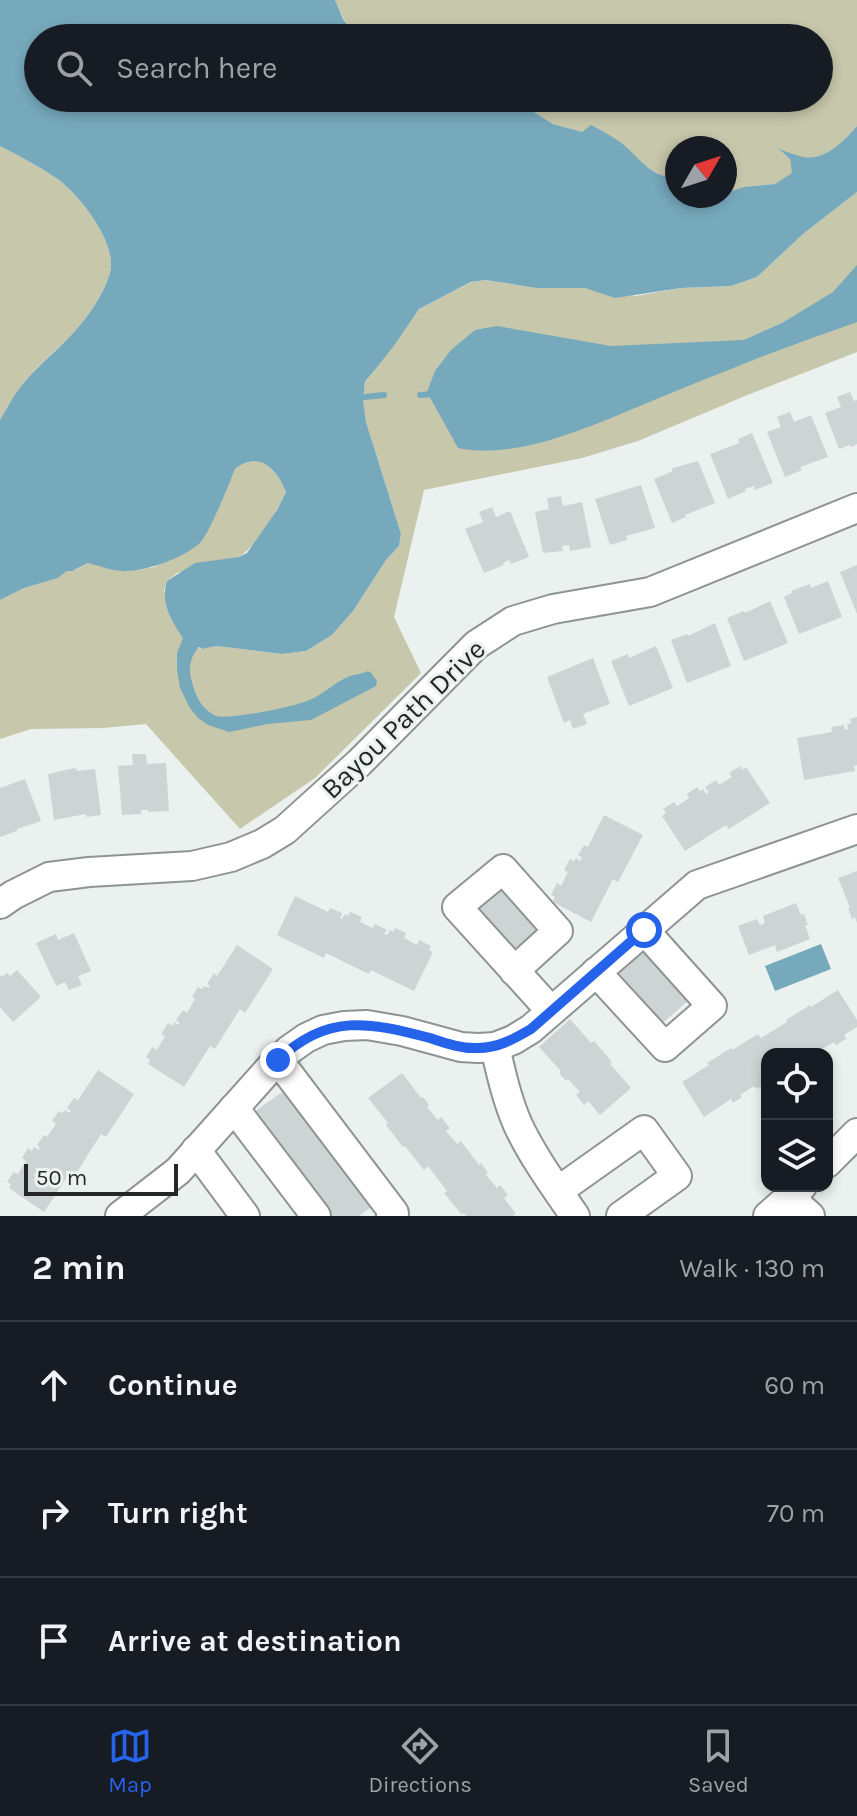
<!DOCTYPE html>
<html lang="en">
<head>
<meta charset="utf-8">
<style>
	body { margin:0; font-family:Karla,sans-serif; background:#242831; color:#f1f3f6 }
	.controls { position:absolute; right:24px; bottom:24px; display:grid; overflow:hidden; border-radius:16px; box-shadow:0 4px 12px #0003 }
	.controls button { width:72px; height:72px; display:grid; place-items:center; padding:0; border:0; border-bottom:2px solid #363941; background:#171b24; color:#f1f3f6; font:40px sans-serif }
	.compass { position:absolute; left:665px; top:136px; width:72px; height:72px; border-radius:50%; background:#171b24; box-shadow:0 4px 12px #0003; rotate:51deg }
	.scale { position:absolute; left:24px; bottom:20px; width:154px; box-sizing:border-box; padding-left:8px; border:4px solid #252726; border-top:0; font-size:22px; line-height:28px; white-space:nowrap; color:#252726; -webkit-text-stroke:6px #ebf1ee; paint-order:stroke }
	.stop { position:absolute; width:24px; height:24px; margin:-18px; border:6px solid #2563eb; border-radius:50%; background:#fff }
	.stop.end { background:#2563eb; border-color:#fff; box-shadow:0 2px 8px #0008 }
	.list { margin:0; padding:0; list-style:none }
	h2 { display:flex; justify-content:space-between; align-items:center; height:104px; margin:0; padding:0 32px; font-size:34px }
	h2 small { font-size:26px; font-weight:400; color:#9ea1a6 }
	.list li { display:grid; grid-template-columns:52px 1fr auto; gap:24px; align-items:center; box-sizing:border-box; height:128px; padding:0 32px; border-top:2px solid #363941 }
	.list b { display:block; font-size:30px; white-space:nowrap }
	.list em { font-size:26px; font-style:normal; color:#9ea1a6 }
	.icon { flex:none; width:44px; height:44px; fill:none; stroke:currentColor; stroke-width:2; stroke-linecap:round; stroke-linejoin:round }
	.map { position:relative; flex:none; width:857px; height:1216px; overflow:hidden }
	.search { position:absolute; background:#171b24; box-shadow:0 4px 12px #0003; left:24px; right:24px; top:24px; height:88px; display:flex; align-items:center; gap:20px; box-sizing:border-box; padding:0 28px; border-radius:44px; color:#9ea1a6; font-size:30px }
	.sheet { height:488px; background:#171b24 }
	nav { display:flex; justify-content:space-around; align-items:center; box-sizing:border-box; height:112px; border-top:2px solid #363941; background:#171b24; font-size:22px; color:#9ea1a6 }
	nav a { display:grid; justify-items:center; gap:4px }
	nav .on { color:#2563eb }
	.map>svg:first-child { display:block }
	.green { fill:#c6c7ab }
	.water { fill:#76a9bc }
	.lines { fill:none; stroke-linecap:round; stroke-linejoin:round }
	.stream { stroke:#76a9bc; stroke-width:6 }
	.building { fill:#cdd4d4 }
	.minor-casing { stroke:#8e9491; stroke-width:32 }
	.minor { stroke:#fff; stroke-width:28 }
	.route { stroke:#2563eb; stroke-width:10 }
	.labels { text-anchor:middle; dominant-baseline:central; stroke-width:6; stroke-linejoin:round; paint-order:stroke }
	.street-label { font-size:28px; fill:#252726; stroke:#ebf1ee }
</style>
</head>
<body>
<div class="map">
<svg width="857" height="1216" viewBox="0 0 857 1216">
	<rect width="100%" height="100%" fill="#ebf1ee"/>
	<g class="green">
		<path d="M335,0H857V126C844,141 828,158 807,158C799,158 789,153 781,151L790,159L793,173L775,184L744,187L725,193V148H677V178H665L645,166L622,144L553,124L531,110L497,98L474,101L440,98H819V38H358L343,18Z"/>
		<path d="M0,146C20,156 40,167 59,180C81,197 118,244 110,273C104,294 89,315 75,331C59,349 38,364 23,384C14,395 7,407 0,420Z"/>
		<path d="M857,192V352L745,396L638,441L582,458L424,490L394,617L421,673L315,778L240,829L146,724L103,728L31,729L0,739V600L24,588L58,578L67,571L77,569L88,563L139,570L154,567L175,558L201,542L235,469C259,450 277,469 286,492C278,510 255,548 239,557L177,573L167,581L164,591L191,645L202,649L216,646L282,654L306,651L332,635L353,611L386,560L399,546L401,534L366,422L363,400L365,383L419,309L472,282L486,280L536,288H585L599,292L636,296L681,288L731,286L757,277L803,234Z"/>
	</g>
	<g class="water">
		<path d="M0,0H335L343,19L358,38H38V98H440L474,101L497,98L531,110L553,124L582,132L591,125C602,131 614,137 624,145C642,161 651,177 677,178V196H725V193L744,187L775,184L792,173L790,159L779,149C787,152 795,155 803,157C825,161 844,141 857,126V192L803,234L757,277L731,286L681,288L615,298L585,288H536L486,280L471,282L419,309L393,347L365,382L363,400L366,422L401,534L399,546L386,560L353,611L332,635L306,651L282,654L216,646L202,649L199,647C190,656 188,670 192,682C195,695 202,710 216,716C228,720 293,707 307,701C323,695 335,682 350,676C356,674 362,674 368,671L371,673L377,681L376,686L311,720L268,724L229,732L208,725L198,718L190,708L180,688L177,670V653L183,638C171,620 160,602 167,581L195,563L239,557L247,553L277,510L286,492C277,469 259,450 235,469C229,484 209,534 200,543C183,558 148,571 125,571C112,571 100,566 88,563L72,571H67L58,578L24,588L0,600V420C8,406 16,391 27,379C42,362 60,348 75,331C89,315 104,294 110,273C118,244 81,197 59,180C40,167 20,156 0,146Z"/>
		<path d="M857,265V322C815,337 772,352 731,369C700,381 670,393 640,406C586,428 517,460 458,448L427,392L435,371L451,350L475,330L497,326L611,346L744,340L782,323L833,292Z"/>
		<path d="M821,944L831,969L775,991L765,966Z"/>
	</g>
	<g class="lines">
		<g class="stream">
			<path d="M420,395L434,394"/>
			<path d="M355,398L384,395"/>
		</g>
	</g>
	<g class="building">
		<path d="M850,392L854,401L857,400V444L851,447L850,445L839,449L825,413L841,407L837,397Z"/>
		<path d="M790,412L794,422L811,415L828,457L800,467L802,470L785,477L767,432L781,427L777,417Z"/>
		<path d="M752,433L773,483L755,490L754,486L745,489L746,491L728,499L710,454L739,443L738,439Z"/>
		<path d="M698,461L715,503L685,515L686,517L672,523L654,479L671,472L673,468Z"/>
		<path d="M641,485L655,528L626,536L627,540L610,545L595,499Z"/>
		<path d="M561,496L563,506L582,502L591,547L570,551L569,545L562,546L563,551L543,553L535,512L549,509L547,498Z"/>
		<path d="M492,507L496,517L510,511L529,557L511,564L509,560L503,563L504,565L484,573L465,529L483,522L479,512Z"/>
		<path d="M857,565V614L840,572Z"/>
		<path d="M828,581L842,617L799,634L784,597L792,593L791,591L810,584L811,588Z"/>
		<path d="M770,601L788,643L744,661L727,618L744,611L745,613Z"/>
		<path d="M715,623L731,666L687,683L671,640L687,634L688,636Z"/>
		<path d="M656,646L673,688L629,706L611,661L628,654L629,658Z"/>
		<path d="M593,658L610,704L583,714L587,724L573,729L570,720L564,723L547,677Z"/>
		<path d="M857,717V765L854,766L855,771L804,780L797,738L832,732L831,727L844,725L845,730L848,729L847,724L851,723L850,719Z"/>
		<path d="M132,754H146L147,764L166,763L169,811L148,812V810H141V814L122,815L118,766L133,765Z"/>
		<path d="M740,766L742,770L746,767L770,803L729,829L726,825L685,851L662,816L666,813L663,809L674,802L677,806L689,798L687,794L697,787L700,791L703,789L706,794L709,792L705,787L716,780L719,785L732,777L729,773Z"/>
		<path d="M75,768L78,771L95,769L101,815L86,817V814L54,820L48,774Z"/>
		<path d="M25,779L41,821L17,829V831L0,837V788Z"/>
		<path d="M604,815L643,835L618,882L613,879L591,922L553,902L555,897L551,895L557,883L561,886L568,872L564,870L570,859L574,861L576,858L580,861L582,857L578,855L584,845L588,847Z"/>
		<path d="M857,871V923L855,917L852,919L848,908L850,907L838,878Z"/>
		<path d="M506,886L540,927L510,953L475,912Z"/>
		<path d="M295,896L328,912L330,908L342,913L340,918L342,919L345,914L348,916L350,912L362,917L360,922L373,928L375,924L387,930L384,934L387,935L390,930L393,932L395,928L406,933L404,938L417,945L419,940L431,946L429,950L433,952L414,991L371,970L369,974L326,953L324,958L277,935Z"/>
		<path d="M796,903L801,915L804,914L808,925H805L810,939L777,952L775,945L749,955L738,926L757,919L760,925L765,923L763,916Z"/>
		<path d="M74,933L91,971L78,976L82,985L69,990L65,982L56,986L36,943L56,934L58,940Z"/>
		<path d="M237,945L273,969L245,1013L240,1009L215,1049L210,1046L184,1087L148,1064L150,1060L146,1057L152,1047L157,1050L165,1036L161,1034L168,1023L172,1026L174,1022L178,1025L180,1023L176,1020L183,1010L187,1013L195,999L192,997L198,987L202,989L204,986L209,988L210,986L207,984L214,973L217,976Z"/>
		<path d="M643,947L689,1000L658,1027L612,974Z"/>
		<path d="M17,970L41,997L13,1022L0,1007V975L2,977L7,973L10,976Z"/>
		<path d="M838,990L857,1020V1027L844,1035L846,1039L836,1045L834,1042L818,1051L820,1054H767V1077L765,1079L767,1082L757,1089L754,1086L740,1095L742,1097L733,1103L731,1099L704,1117L682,1082L709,1065L707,1063L731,1048L732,1050L758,1034L761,1038L787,1022L786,1020L810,1005L811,1007Z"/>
		<path d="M570,1019L591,1043L594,1041L612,1062L610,1064L631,1088L600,1115L588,1101L584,1105L576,1095L580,1092L568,1079L566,1081L559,1073L561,1071L539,1047Z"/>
		<path d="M98,1070L134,1094L106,1137L101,1134L76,1174L71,1171L44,1212L9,1188L11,1184L7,1182L14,1172L18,1174L26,1161L22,1158L28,1148L32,1151L34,1147L39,1150L40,1148L37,1145L44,1135L47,1137L56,1124L52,1121L59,1111L62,1113L65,1110L69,1113L71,1111L67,1108L74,1098L78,1100Z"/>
		<path d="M402,1073L421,1098L423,1097L429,1105L427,1107L438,1120L441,1117L450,1128L446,1131L457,1144L461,1141L479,1165L481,1163L488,1173L486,1175L497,1188L500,1185L508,1195L504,1198L516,1214L513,1216H466L464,1213L462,1215L444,1193L447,1191L428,1166L424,1170L405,1146L403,1147L386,1125L388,1123L368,1098Z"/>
		<path d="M286,1089L374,1205L359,1216H331L253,1113Z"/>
	</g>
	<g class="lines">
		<defs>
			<g id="minor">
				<path d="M0,904L13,895L49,877L89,872L192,866L231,857L262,844L285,830L359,763L476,645L513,621L553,609L650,592L857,508"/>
				<path d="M514,971L558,931L503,869L457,907L551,1011"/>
				<path d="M596,972L665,1047L712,1006L644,930"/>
				<path d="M495,1047C501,1073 507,1100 518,1125C533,1157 555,1187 575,1216"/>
				<path d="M278,1060L394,1213L391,1216"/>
				<path d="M234,1108L316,1216"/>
				<path d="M196,1150L245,1216"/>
				<path d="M827,1163L857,1133"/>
				<path d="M558,1191L644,1130L677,1176L621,1216"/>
				<path d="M792,1195L801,1208L810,1216"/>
				<path d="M120,1216L178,1171L270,1068L289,1050L306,1038L323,1030L344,1026L367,1025L402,1031L461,1047L478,1048L495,1047L513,1040L531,1029L697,885L857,829"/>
				<path d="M768,1216L802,1186"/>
			</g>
		</defs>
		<use href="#minor" class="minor-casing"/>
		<use href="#minor" class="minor"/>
	</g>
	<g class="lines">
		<path class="route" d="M278,1060C327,1013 369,1022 430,1038C445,1043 462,1049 478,1048C498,1048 514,1039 531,1029L644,930"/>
	</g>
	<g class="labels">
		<g class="street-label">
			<text transform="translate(403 719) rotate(-44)">Bayou Path Drive</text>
		</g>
	</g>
</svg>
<div class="controls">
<button><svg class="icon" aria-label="locate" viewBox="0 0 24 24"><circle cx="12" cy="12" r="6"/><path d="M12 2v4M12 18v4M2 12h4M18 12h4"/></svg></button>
<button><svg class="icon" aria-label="layers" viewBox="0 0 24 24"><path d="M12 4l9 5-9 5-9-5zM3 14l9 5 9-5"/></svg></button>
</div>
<svg class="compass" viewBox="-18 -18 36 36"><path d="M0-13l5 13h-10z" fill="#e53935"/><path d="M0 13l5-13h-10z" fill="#9ea1a6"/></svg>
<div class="scale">50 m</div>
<div class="stop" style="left:644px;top:930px"></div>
<div class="stop end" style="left:278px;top:1060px"></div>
<div class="search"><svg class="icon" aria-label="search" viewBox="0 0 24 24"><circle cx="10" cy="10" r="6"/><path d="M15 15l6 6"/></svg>Search here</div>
</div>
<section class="sheet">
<h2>2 min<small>Walk · 130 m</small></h2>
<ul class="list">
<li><svg class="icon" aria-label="ahead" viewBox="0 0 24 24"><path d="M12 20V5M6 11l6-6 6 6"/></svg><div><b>Continue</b></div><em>60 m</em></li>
<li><svg class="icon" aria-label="right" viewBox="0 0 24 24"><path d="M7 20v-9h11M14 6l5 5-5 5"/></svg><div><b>Turn right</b></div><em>70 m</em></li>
<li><svg class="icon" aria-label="arrive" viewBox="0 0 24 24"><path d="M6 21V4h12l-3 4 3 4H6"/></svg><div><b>Arrive at destination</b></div></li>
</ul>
</section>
<nav>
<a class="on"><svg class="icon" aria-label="map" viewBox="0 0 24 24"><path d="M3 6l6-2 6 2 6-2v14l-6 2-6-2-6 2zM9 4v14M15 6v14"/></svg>Map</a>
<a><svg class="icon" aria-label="directions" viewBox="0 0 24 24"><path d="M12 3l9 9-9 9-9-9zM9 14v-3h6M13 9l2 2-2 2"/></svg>Directions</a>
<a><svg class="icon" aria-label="saved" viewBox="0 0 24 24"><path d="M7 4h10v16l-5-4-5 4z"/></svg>Saved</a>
</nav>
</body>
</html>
